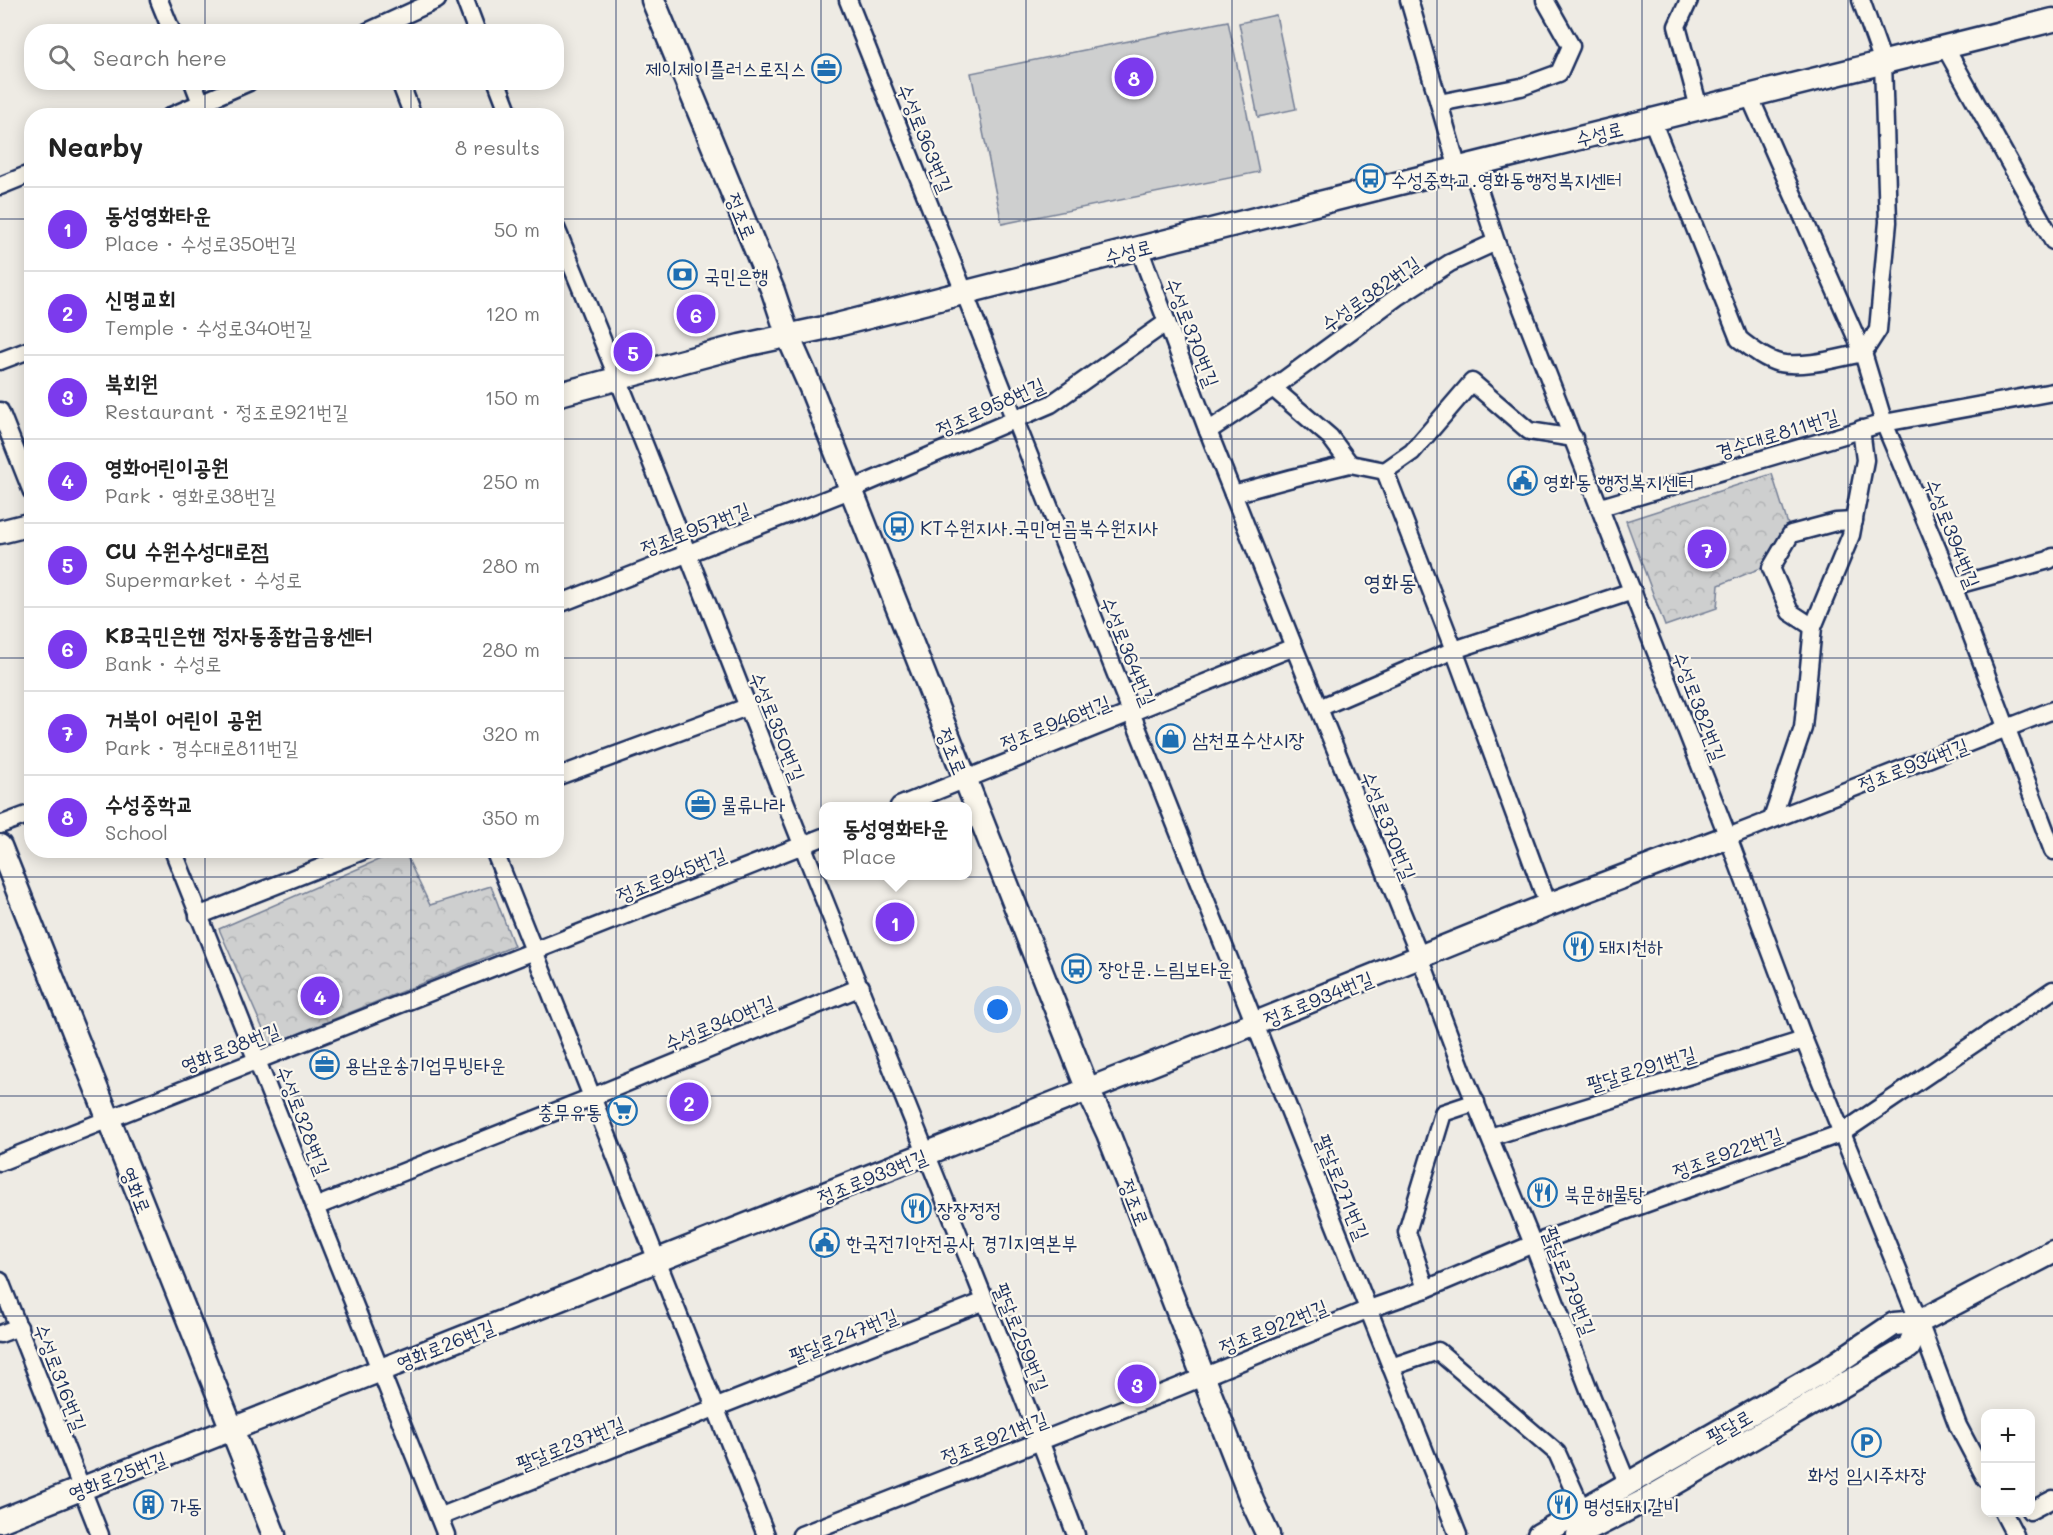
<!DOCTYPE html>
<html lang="en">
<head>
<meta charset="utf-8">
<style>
	body { margin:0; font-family:Mali,"Poor Story",sans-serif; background:#f2f2f2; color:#222 }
	.controls { position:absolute; right:18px; bottom:18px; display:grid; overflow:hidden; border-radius:12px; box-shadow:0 3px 15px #0003 }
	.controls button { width:54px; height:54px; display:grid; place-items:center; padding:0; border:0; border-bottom:2px solid #e0e0e0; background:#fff; color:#222; font:30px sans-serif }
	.you { position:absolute; left:998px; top:1010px; width:21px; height:21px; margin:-15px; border:4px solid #fff; border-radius:50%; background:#1a73e8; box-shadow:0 0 0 9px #1a73e833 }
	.badge { display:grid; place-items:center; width:39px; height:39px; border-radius:50%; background:#7c3aed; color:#fff; font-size:20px; font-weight:700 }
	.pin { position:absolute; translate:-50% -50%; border:3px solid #fff; box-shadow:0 2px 6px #0006 }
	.popup { position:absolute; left:819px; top:802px; width:153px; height:78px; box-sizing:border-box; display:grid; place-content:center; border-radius:12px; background:#fff; filter:drop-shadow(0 2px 4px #0005); font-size:20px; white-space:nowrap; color:#767676 }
	.popup b { font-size:22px; color:#222 }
	.popup::after { content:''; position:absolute; left:50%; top:100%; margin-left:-12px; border:12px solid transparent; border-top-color:#fff }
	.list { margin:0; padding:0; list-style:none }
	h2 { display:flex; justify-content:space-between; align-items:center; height:78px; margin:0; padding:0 24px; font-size:26px }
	h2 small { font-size:20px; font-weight:400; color:#767676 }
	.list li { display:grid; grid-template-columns:39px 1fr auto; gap:18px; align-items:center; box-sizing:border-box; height:84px; padding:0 24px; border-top:2px solid #e0e0e0 }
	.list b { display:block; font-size:22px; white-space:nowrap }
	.list p { margin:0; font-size:20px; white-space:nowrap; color:#767676 }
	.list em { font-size:20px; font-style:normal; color:#767676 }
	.icon { flex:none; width:33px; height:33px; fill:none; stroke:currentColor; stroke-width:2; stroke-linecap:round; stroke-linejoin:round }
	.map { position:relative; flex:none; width:2053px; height:1535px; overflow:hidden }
	.search { position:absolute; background:#fff; box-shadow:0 3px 15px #0003; left:24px; top:24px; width:540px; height:66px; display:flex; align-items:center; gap:15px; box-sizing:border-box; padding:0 21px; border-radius:24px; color:#767676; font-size:22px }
	.panel { position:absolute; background:#fff; box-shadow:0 3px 15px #0003; left:24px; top:108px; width:540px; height:750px; border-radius:24px }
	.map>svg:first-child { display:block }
	.park { fill:url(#park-crowns); stroke:#747f96; stroke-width:1.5 }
	.garden { fill:#cecfcf; stroke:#747f96; stroke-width:1.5 }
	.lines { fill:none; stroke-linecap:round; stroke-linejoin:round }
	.street-casing { stroke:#1b2f5e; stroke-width:21 }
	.secondary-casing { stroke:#1b2f5e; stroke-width:27 }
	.street { stroke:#fbf7ec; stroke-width:16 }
	.secondary { stroke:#fbf7ec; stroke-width:22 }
	.grid { fill:none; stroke:#1b2f5e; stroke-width:1.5; stroke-opacity:0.55 }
	.labels { text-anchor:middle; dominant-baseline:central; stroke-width:4.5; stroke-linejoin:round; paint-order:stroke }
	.poi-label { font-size:20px; fill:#1b2f5e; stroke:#fbf7ec; text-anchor:start }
	.street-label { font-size:20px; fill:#1b2f5e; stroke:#fbf7ec }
	.quarter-label { font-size:22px; fill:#1b2f5e; stroke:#fbf7ec }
</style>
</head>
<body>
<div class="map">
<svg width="2053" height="1535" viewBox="0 0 2053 1535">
	<defs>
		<pattern id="park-crowns" width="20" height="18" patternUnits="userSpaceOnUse" patternTransform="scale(1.5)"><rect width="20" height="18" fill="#cecfcf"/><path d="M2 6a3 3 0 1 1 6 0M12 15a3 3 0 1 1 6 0" fill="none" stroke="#b0b2b4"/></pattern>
	</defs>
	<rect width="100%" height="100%" fill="#eeebe4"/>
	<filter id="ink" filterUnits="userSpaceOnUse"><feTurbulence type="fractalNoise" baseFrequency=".0167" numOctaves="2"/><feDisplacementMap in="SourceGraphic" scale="12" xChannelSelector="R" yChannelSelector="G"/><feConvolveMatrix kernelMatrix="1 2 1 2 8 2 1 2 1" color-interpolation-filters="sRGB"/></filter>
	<g filter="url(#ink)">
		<g class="park">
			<path d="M1772,474L1790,531L1766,566L1719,585L1717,608L1665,626L1626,521Z"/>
			<path d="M401,850L404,851L430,905L491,886L514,946L270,1045L219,929Z"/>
		</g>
		<g class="garden">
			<path d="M1276,15L1296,109L1258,117L1239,23Z"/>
			<path d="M1228,21L1259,172L1002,224L971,73Z"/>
		</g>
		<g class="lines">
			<defs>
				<g id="street">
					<path d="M159,0L172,32"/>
					<path d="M465,0L477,32"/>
					<path d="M848,0L1458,1535"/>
					<path d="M1409,0L1458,169"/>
					<path d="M1689,0L1677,26L1699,108"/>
					<path d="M367,32L437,0"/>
					<path d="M1945,47L2053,241"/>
					<path d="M193,82L206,116"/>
					<path d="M400,82L413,116"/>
					<path d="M497,82L510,116"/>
					<path d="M1749,95L1863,353L1884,423L1953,586L2053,851"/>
					<path d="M1439,103L1521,87L1559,73L1571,46L1545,0"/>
					<path d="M171,116L249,82"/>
					<path d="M1652,120L1739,339C1751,348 1764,359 1779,363C1806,368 1837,358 1863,353L1878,330L1888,222L1883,62L1861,0"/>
					<path d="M1471,165L1496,242L1728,837L1804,1040L1919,1322L1958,1426L1986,1479"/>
					<path d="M0,186L32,173"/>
					<path d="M556,228C641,430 719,635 800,839C892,1071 988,1301 1076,1535"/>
					<path d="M1139,248L1208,431L1294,647L1420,957L1464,1075L1533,1244L1591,1395L1628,1485"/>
					<path d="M0,361L32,349"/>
					<path d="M1273,388L1330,437L1350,464"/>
					<path d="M0,411L32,492"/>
					<path d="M1208,431L1273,388L1397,297L1450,263L1496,242"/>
					<path d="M1385,471L1454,650L1548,905"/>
					<path d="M1233,494L1292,478L1350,464L1385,471L1412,452L1472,382L1529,431L1574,438"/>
					<path d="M1601,507L1884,423L2053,392"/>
					<path d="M1953,586L2049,560L2053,557"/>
					<path d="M556,605L850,490L1051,404L1167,322"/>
					<path d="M1813,627L1790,612L1771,568L1791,534L1836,522L1854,521"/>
					<path d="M1319,708L1454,650L1633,591"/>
					<path d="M556,777L747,707"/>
					<path d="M899,806L1294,647"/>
					<path d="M1772,819L1803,728L1813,627L1851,535L1865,460L1861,429"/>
					<path d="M0,825L32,813"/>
					<path d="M1728,837L2053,710"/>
					<path d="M173,850L446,1535"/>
					<path d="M494,850L766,1535"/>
					<path d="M198,916L365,850"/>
					<path d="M1490,1137L1804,1040"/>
					<path d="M0,1162L823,837"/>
					<path d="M315,1207L592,1097L861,987"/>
					<path d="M0,1281L100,1535"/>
					<path d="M1426,1289L1407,1232L1443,1113L1476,1102"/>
					<path d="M0,1334L19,1327"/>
					<path d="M1391,1367L1438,1351L1557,1453L1583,1511"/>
					<path d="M2030,1511L2053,1499"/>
					<path d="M2003,1512L2015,1535"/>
					<path d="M439,1517L985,1301"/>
					<path d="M801,1535L1176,1388L1369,1309L1426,1289L1533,1244L1842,1133L2053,990"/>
				</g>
				<g id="secondary">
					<path d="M653,0L773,291L788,336L811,388L1088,1090L1108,1133L1252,1501L1268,1535"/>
					<path d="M556,395L740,346L833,326L1139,248L2053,20"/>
					<path d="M0,532L32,524"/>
					<path d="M0,846L274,1535"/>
					<path d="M0,1521L1256,1023L1548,905L1728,837"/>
					<path d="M1539,1535L1829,1368L1894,1324L1919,1322L2053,1252"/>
					<path d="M1578,1535L1646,1500L1909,1347L1919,1322"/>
				</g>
			</defs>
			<use href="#street" class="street-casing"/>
			<use href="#secondary" class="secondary-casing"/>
			<use href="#street" class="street"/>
			<use href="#secondary" class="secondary"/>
		</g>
	</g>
	<path class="grid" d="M205,0V32M411,0V32M616,0V1535M821,0V1535M1026,0V1535M1232,0V1535M1437,0V1535M1642,0V1535M1848,0V1535M205,82V116M411,82V116M0,219H32M556,219H2053M0,439H32M556,439H2053M0,658H32M556,658H2053M205,850V1535M411,850V1535M0,877H2053M0,1096H2053M0,1316H2053"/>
	<defs>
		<symbol id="office-ring" viewBox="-11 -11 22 22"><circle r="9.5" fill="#fbf7ec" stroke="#1f6fb2" stroke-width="1.5"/><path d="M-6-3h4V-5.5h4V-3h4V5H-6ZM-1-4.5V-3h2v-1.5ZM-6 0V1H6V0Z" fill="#1f6fb2"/></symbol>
		<symbol id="bus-ring" viewBox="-11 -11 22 22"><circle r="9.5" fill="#fbf7ec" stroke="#1f6fb2" stroke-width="1.5"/><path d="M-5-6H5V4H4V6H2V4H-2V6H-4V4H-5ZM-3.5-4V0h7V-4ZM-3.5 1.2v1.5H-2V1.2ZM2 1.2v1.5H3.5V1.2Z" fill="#1f6fb2"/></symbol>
		<symbol id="bank-ring" viewBox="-11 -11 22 22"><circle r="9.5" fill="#fbf7ec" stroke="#1f6fb2" stroke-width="1.5"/><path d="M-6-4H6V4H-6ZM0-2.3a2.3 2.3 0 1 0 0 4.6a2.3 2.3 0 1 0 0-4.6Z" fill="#1f6fb2"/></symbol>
		<symbol id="civic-ring" viewBox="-11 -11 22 22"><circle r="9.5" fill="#fbf7ec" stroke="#1f6fb2" stroke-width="1.5"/><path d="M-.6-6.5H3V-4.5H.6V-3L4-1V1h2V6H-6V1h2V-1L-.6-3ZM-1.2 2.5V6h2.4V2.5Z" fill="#1f6fb2"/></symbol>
		<symbol id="shop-ring" viewBox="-11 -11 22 22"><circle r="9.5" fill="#fbf7ec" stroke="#1f6fb2" stroke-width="1.5"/><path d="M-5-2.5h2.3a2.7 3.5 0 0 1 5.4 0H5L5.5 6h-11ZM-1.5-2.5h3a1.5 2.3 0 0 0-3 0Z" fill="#1f6fb2"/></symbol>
		<symbol id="restaurant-ring" viewBox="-11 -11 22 22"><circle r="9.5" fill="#fbf7ec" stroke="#1f6fb2" stroke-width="1.5"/><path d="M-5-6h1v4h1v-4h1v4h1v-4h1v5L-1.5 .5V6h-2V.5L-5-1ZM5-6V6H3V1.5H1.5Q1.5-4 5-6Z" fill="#1f6fb2"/></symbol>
		<symbol id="supermarket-ring" viewBox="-11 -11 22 22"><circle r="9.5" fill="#fbf7ec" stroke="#1f6fb2" stroke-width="1.5"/><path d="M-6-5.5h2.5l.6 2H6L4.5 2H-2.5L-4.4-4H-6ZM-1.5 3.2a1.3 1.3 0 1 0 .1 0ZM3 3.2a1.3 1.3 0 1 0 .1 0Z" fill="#1f6fb2"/></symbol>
		<symbol id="parking-ring" viewBox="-11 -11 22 22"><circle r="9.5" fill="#fbf7ec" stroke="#1f6fb2" stroke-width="1.5"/><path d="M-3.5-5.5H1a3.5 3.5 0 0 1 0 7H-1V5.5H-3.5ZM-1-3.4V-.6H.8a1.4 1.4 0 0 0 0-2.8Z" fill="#1f6fb2"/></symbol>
		<symbol id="building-ring" viewBox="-11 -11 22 22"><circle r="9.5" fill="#fbf7ec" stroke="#1f6fb2" stroke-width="1.5"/><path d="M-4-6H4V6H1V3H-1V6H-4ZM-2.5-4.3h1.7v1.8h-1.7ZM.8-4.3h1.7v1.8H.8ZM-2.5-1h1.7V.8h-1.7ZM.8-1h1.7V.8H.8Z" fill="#1f6fb2"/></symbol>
	</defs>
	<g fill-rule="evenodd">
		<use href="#office-ring" x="810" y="52" width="33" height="33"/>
		<use href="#bus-ring" x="1354" y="162" width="33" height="33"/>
		<use href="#bank-ring" x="666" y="258" width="33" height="33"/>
		<use href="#civic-ring" x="1506" y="464" width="33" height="33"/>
		<use href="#bus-ring" x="882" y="510" width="33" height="33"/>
		<use href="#shop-ring" x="1154" y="722" width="33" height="33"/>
		<use href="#office-ring" x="684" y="788" width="33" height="33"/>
		<use href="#restaurant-ring" x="1562" y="930" width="33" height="33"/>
		<use href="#bus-ring" x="1060" y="952" width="33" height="33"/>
		<use href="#office-ring" x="308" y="1048" width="33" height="33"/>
		<use href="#supermarket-ring" x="606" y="1094" width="33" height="33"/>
		<use href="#restaurant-ring" x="1526" y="1176" width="33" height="33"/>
		<use href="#restaurant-ring" x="900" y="1192" width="33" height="33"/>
		<use href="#civic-ring" x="808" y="1226" width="33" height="33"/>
		<use href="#parking-ring" x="1850" y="1426" width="33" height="33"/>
		<use href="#building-ring" x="132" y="1488" width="33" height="33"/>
		<use href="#restaurant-ring" x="1546" y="1488" width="33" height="33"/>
	</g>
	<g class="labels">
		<g class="poi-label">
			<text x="806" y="68" text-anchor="end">제이제이플러스로직스</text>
			<text x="1391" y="179">수성중학교.영화동행정복지센터</text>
			<text x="704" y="275">국민은행</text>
			<text x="1543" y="481">영화동 행정복지센터</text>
			<text x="920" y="527">KT수원지사.국민연금북수원지사</text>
			<text x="1192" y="739">삼천포수산시장</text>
			<text x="721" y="804">물류나라</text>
			<text x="1599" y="946">돼지천하</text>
			<text x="1098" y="968">장안문.느림보타운</text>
			<text x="345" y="1064">용남운송기업무빙타운</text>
			<text x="602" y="1111" text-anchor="end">충무유통</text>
			<text x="1564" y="1193">북문해물탕</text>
			<text x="937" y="1209">장장정정</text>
			<text x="846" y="1242">한국전기안전공사 경기지역본부</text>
			<text x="1867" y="1474" text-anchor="middle">화성 임시주차장</text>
			<text x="170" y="1505">가동</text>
			<text x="1583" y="1505">명성돼지갈비</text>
		</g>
		<g class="street-label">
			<text transform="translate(1599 133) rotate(-14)">수성로</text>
			<text transform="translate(926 138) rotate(68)">수성로363번길</text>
			<text transform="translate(742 216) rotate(68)">정조로</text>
			<text transform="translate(1128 251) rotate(-14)">수성로</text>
			<text transform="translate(1370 293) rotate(-35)">수성로382번길</text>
			<text transform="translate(1193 332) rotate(69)">수성로370번길</text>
			<text transform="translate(990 406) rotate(-24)">정조로958번길</text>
			<text transform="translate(1777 433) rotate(-17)">경수대로811번길</text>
			<text transform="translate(695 528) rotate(-21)">정조로957번길</text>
			<text transform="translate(1953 533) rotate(68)">수성로394번길</text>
			<text transform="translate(1129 651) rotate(68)">수성로364번길</text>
			<text transform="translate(1700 706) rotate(69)">수성로382번길</text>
			<text transform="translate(1055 722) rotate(-22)">정조로946번길</text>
			<text transform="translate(778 726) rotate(68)">수성로350번길</text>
			<text transform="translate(953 751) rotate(68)">정조로</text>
			<text transform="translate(1913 764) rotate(-21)">정조로934번길</text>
			<text transform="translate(1389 825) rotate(68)">수성로370번길</text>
			<text transform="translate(671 874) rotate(-22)">정조로945번길</text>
			<text transform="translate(1318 998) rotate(-22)">정조로934번길</text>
			<text transform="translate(719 1022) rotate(-22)">수성로340번길</text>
			<text transform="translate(230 1047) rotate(-21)">영화로38번길</text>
			<text transform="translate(1641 1068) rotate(-17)">팔달로291번길</text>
			<text transform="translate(304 1120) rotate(69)">수성로328번길</text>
			<text transform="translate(1727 1152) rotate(-20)">정조로922번길</text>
			<text transform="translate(872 1176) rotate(-22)">정조로933번길</text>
			<text transform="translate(1343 1187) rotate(68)">팔달로271번길</text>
			<text transform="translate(137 1190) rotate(68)">영화로</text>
			<text transform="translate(1135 1202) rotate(69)">정조로</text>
			<text transform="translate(1570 1281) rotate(69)">팔달로279번길</text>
			<text transform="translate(1273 1326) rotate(-22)">정조로922번길</text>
			<text transform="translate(843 1335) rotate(-22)">팔달로247번길</text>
			<text transform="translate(1022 1337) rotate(68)">팔달로259번길</text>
			<text transform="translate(445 1344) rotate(-22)">영화로26번길</text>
			<text transform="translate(61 1377) rotate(69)">수성로316번길</text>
			<text transform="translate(1729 1426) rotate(-30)">팔달로</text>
			<text transform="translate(994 1437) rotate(-21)">정조로921번길</text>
			<text transform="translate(570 1443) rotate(-22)">팔달로237번길</text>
			<text transform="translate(117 1475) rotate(-21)">영화로25번길</text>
		</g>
		<g class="quarter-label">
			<text x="1390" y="581">영화동</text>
		</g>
	</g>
</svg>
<div class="controls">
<button>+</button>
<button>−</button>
</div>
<div class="you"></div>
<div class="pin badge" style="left:895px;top:922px">1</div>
<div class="popup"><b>동성영화타운</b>Place</div>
<div class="pin badge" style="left:689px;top:1102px">2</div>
<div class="pin badge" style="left:1137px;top:1384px">3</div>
<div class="pin badge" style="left:320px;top:996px">4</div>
<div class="pin badge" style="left:633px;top:352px">5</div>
<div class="pin badge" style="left:696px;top:314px">6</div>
<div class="pin badge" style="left:1707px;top:549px">7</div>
<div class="pin badge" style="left:1134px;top:77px">8</div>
<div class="search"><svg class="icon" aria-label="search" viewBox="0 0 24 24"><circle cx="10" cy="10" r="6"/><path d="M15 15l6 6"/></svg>Search here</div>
<section class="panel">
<h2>Nearby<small>8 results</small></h2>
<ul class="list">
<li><span class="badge">1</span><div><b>동성영화타운</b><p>Place · 수성로350번길</p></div><em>50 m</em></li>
<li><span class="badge">2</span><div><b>신명교회</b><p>Temple · 수성로340번길</p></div><em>120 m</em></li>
<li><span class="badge">3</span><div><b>북회원</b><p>Restaurant · 정조로921번길</p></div><em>150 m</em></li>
<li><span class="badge">4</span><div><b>영화어린이공원</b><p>Park · 영화로38번길</p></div><em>250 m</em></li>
<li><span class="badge">5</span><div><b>CU 수원수성대로점</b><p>Supermarket · 수성로</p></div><em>280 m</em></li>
<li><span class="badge">6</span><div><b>KB국민은핸 정자동종합금융센터</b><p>Bank · 수성로</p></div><em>280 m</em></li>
<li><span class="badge">7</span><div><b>거북이 어린이 공원</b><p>Park · 경수대로811번길</p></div><em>320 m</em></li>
<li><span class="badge">8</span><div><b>수성중학교</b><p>School</p></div><em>350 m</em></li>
</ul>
</section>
</div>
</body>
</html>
